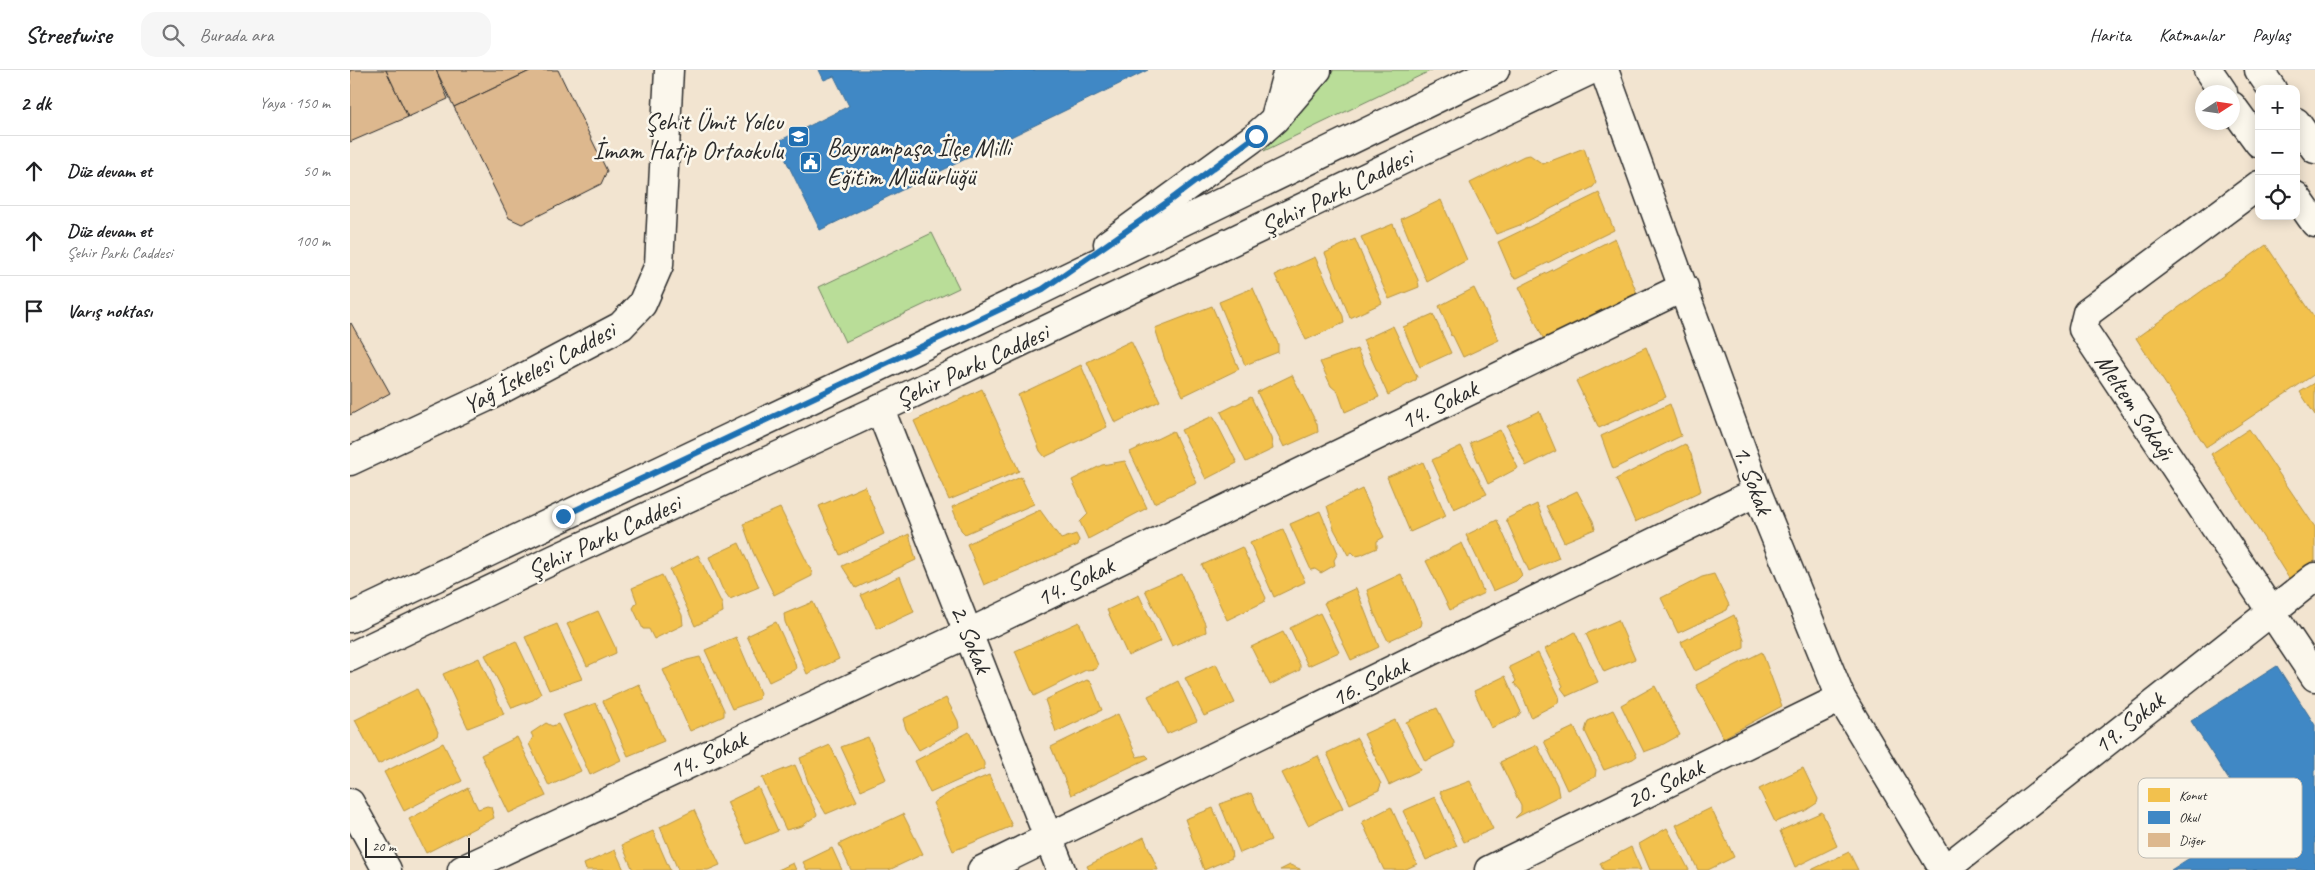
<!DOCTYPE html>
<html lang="tr">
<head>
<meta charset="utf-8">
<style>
	body { margin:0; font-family:Caveat,sans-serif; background:#f6f6f6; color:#202124 }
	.controls { position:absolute; right:15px; top:15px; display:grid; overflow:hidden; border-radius:10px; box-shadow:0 2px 12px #0003 }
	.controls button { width:45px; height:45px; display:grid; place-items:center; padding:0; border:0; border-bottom:1px solid #e0e0e0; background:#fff; color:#202124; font:25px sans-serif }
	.compass { position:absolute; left:1845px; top:15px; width:45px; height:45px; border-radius:50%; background:#fff; box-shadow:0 2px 12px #0003; rotate:78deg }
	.scale { position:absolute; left:15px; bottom:12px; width:105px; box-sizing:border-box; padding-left:5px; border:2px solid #2b2b2b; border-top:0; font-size:14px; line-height:18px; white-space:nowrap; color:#2b2b2b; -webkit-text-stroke:4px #fbf7ec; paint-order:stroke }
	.stop { position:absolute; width:15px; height:15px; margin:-11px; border:4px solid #1f6fb2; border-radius:50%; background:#fff }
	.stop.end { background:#1f6fb2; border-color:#fff; box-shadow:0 1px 5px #0008 }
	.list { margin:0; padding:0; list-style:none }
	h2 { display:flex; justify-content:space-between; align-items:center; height:65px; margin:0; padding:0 20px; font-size:21px }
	h2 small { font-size:16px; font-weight:400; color:#757577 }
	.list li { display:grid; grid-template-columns:32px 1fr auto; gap:15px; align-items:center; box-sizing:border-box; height:70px; padding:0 20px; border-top:1px solid #e0e0e0 }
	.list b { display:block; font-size:19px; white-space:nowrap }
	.list p { margin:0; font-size:16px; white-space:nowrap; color:#757577 }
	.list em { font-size:16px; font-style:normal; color:#757577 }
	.icon { flex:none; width:28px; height:28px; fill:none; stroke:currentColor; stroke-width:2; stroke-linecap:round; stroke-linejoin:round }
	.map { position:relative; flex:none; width:1965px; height:800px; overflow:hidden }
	header { display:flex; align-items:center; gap:30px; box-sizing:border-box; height:70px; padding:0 25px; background:#fff; border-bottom:1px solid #e0e0e0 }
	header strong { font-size:24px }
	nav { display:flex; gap:28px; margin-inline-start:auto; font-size:18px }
	.search { width:350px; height:45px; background:#f6f6f6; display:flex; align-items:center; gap:12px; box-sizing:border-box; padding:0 18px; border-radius:15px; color:#757577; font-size:19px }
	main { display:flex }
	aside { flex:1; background:#fff }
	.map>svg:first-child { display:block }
	.green { fill:#b9dd98; stroke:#728462 }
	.homes { fill:#f2c14e; stroke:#b69444 }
	.schools { fill:#3f88c5; stroke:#396c97 }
	.building { fill:#ddb88e; stroke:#2b2b2b }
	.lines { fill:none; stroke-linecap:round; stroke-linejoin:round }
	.minor-casing { stroke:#2b2b2b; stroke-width:31 }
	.secondary-casing { stroke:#2b2b2b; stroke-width:31 }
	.primary-casing { stroke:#2b2b2b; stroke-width:31 }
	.minor { stroke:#fbf7ec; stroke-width:28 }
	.secondary { stroke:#fbf7ec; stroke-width:28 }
	.primary { stroke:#fbf7ec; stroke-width:28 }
	.route { stroke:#1f6fb2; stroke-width:6 }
	.labels { text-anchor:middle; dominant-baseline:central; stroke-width:5; stroke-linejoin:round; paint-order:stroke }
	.poi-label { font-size:25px; fill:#2b2b2b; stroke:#fbf7ec; text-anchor:end }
	.street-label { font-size:25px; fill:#2b2b2b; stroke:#fbf7ec }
	.key { fill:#fbf7ec; stroke:#bdbab2; stroke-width:1 }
	.key-label { font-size:14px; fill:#2b2b2b }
</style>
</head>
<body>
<header>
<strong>Streetwise</strong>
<div class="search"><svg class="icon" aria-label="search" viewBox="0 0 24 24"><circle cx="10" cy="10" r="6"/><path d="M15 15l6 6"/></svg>Burada ara</div>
<nav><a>Harita</a><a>Katmanlar</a><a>Paylaş</a></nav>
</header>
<main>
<aside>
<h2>2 dk<small>Yaya · 150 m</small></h2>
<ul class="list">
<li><svg class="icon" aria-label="ahead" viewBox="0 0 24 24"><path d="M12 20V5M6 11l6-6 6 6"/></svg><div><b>Düz devam et</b></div><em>50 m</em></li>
<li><svg class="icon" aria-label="ahead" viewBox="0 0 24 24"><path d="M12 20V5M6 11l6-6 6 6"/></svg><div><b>Düz devam et</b><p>Şehir Parkı Caddesi</p></div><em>100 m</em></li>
<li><svg class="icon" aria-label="arrive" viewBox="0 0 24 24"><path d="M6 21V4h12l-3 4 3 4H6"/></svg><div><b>Varış noktası</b></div></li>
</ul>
</aside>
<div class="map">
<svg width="1965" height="800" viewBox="0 0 1965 800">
	<rect width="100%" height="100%" fill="#f2e4d0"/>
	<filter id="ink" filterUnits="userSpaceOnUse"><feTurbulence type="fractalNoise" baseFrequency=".02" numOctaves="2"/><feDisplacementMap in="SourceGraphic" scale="10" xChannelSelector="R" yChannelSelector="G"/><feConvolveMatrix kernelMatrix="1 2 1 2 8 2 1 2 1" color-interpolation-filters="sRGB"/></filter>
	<g filter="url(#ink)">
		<g class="green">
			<path d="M984,0H1082L914,81Z"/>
			<path d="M582,163L609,218L495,272L469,217Z"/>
		</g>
		<g class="homes">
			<path d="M1234,78L1246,113L1243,117L1170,155L1146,164L1120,113L1174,86L1180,85L1193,94Z"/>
			<path d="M1249,123L1264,160L1167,208L1163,207L1148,172Z"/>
			<path d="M1091,130L1117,190L1077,212L1051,149Z"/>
			<path d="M1043,154L1068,210L1069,217L1039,229L1011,167Z"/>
			<path d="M1265,168L1288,226L1194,270L1169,217Z"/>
			<path d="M1005,169L1032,233L1000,248L975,183Z"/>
			<path d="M1916,175L1965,248V304L1856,377L1786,268Z"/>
			<path d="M965,187L993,246L994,253L956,270L925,205Z"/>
			<path d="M903,218L928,274V282L895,295L869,232Z"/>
			<path d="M1124,218L1149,270L1113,287L1103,266L1100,265L1101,264L1089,236Z"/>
			<path d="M862,236L889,299L833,326L815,290L805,258Z"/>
			<path d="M1083,244L1101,283L1070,297L1053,257Z"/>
			<path d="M1043,256L1067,307L1066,310L1038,325L1013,270Z"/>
			<path d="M781,271L810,331L765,353L737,292Z"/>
			<path d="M1296,277L1316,327L1249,358L1226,311Z"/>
			<path d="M1007,279L1029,327L995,342L988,322L981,316L970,292Z"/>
			<path d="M731,295L757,357L695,387L690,381L668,325Z"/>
			<path d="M942,305L967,354L968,362L934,377L907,322Z"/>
			<path d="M1965,313V345L1950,322Z"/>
			<path d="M632,319L669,401L599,430L564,351Z"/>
			<path d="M901,327L921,368L923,379L896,392L871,342Z"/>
			<path d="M1320,334L1331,366L1263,399L1251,366Z"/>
			<path d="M1189,341L1206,381L1176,396L1157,356Z"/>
			<path d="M863,346L887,393L856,409L831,360Z"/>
			<path d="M1899,359L1965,457V491L1940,510L1861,384Z"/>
			<path d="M1150,360L1168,398L1138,414L1120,373Z"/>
			<path d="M823,361L847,413L804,433L780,382Z"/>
			<path d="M1335,374L1341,384L1351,421L1285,452L1266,409Z"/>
			<path d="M1111,376L1137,424L1104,439L1082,390Z"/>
			<path d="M775,391L797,438L738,469L730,452L738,444L722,410L752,395Z"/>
			<path d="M1073,392L1096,446L1060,462L1037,407Z"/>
			<path d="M671,407L684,434L615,464L611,460L602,437Z"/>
			<path d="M515,416L534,464L490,485L469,436Z"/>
			<path d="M1012,419L1034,467L1027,471V478L1011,485L1006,486L1002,482L998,485L984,459L977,436Z"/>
			<path d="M1227,421L1243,451L1245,459L1214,472L1196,436Z"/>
			<path d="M1187,434L1209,488L1179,501L1156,449Z"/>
			<path d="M430,438L462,502V506L424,525L403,482L393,454Z"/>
			<path d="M690,440L711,469L726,464L729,470L728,475L634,515L617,474Z"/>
			<path d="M970,441L988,483L984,490L985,495L971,503L965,499L961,500L940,454Z"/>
			<path d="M1147,450L1172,505L1166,511L1143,521L1116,465Z"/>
			<path d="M933,459L955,512L924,527L900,473Z"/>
			<path d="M559,464L566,490L506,518L492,496Z"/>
			<path d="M389,473L409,517L380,529L372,518L359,487Z"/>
			<path d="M1112,473L1134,523L1100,540L1076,491Z"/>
			<path d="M892,477L916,528L914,532L877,550L852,495Z"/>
			<path d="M348,485L372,534L373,542L345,556L320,500Z"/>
			<path d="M832,504L855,554L856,562L822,576L795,520Z"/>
			<path d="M1051,504L1072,552L1071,556L1038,571L1024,543L1017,520Z"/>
			<path d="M1364,504L1379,535L1377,540L1328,563L1311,528L1352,507Z"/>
			<path d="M312,505L332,545L333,555L304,569L299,559H293L283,538L287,532L282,518Z"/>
			<path d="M550,506L564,542L527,559L511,525Z"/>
			<path d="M1006,518L1029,577L1001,590L974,533Z"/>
			<path d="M789,525L811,571L778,586L757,540Z"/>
			<path d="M463,532L489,589L457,604L435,552L434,544Z"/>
			<path d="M248,541L265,577L266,583L237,596L217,554Z"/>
			<path d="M970,543L989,582L958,596L940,558Z"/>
			<path d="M1384,545L1394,570V578L1345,601L1331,572Z"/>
			<path d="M1268,550L1285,589L1254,602L1236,564Z"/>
			<path d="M426,552L445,593L446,599L419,612L397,566Z"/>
			<path d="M729,552L748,595L746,599L736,600L684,626L665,581Z"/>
			<path d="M207,554L232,609L199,620L175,567Z"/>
			<path d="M933,562L950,595V600L920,615L901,577Z"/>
			<path d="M1225,562L1248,612L1217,626L1211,618L1213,616L1195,579Z"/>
			<path d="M386,567L410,623L409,629L382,639L355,580Z"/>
			<path d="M166,571L191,624L183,630L162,638L135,585Z"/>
			<path d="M1412,582L1432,636L1373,668L1346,615Z"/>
			<path d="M1188,583L1209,626L1208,633L1181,647L1171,621L1164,613L1166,611L1159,597Z"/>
			<path d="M350,587L374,640V646L340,661L313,600L337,590Z"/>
			<path d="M129,588L154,644L118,658L93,604Z"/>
			<path d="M866,594L885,633L854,646L835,608Z"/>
			<path d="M1155,606L1171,642L1167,647L1141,658L1124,621Z"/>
			<path d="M737,610L741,612L752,640L706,662L695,630Z"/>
			<path d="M828,611L847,651L817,664L798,626Z"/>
			<path d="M289,614L314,671L278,686L253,631Z"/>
			<path d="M1305,616L1330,665L1310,676L1294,682L1271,635Z"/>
			<path d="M67,619L88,662L87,666L28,694L5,650Z"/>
			<path d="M596,628L608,651L609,658L569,680L556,659L553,649Z"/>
			<path d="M246,633L271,690L240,705L213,645Z"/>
			<path d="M1087,638L1104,672V677L1075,691L1056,652Z"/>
			<path d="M1263,640L1287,686L1283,689L1254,700L1235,661L1238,651Z"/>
			<path d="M768,644L787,687L796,685L799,688L721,725L701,677Z"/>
			<path d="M1045,650L1070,700L1039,715L1014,664Z"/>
			<path d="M196,653L202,656L208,654L231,701L199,716L179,674L183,667L181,663Z"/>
			<path d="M1224,657L1246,700L1245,707L1217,720L1194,671Z"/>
			<path d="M619,662L634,693V699L580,723L565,691Z"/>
			<path d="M167,667L196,726L159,743L131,685Z"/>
			<path d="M518,667L536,709L511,720L491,677Z"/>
			<path d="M1007,668L1031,714L1029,720L1000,734L977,683Z"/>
			<path d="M93,673L112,711L54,741L34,702Z"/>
			<path d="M480,675L507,731L476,744L459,715L450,688Z"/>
			<path d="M1187,675L1207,715L1209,726L1165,748L1171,742V736L1150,692Z"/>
			<path d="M968,686L993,738L958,755L932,703Z"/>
			<path d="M445,695L467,745L452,756L436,760L412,708Z"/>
			<path d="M1453,698L1468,729L1467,733L1455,741L1425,752L1409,719Z"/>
			<path d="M639,705L662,756L603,781L583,733L605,719Z"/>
			<path d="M1120,711L1143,759L1114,772L1090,722Z"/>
			<path d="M408,717L428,761L397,774L377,732Z"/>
			<path d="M118,718L128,739L137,736L141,737L144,748L76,783L59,749Z"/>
			<path d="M901,723L921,770L890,783L870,734Z"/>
			<path d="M1085,727L1107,776L1076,790L1053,741Z"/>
			<path d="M1041,737L1067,794L1054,800H1034L1012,752Z"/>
			<path d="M863,738L881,780L882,788L854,800L835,749Z"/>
			<path d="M1361,738L1384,787L1358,800H1348L1326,755Z"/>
			<path d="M344,740L370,795L358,800H328L310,757Z"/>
			<path d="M1472,742L1487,776L1445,797L1430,761Z"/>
			<path d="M553,744L573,784L539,800H501L489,774Z"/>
			<path d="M1317,758L1339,800H1300L1289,774Z"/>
			<path d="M303,761L320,800H283L272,775Z"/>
			<path d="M794,767L808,800H739L737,796Z"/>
			<path d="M1281,777L1291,800H1253L1250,793Z"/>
			<path d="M482,778L492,800H457L453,792Z"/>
			<path d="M265,780L274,800H236L234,794Z"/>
			<path d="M1499,782L1508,800H1461Z"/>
			<path d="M443,793L446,800H428Z"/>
			<path d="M940,795L950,799V800H930Z"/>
		</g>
		<g class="schools">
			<path d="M469,0H798L470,160L427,72L499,36L484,6L474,10Z"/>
			<path d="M1927,596L1965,655V800H1821L1883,760L1888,768L1908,755L1841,651Z"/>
		</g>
		<g class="building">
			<path d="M0,0H36L58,47L0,72Z"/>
			<path d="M36,0H86L98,29L58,47Z"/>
			<path d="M86,0H182L104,37Z"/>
			<path d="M182,0H208L257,101L251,114L172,154L159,148L104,37Z"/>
			<path d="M1,253L40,323L0,345V254Z"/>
		</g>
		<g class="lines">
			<defs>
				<g id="minor">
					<path d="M1254,0L1407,422L1491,628L1594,800"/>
					<path d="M1909,115L1737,243L1733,259L1965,607"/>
					<path d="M530,339L711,800"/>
					<path d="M0,391L135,328L271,256L292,234L309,195L319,0"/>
					<path d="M0,733L37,800"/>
					<path d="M112,800L619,563L1334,217"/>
					<path d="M632,800L1407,422"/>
					<path d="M1139,800L1491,628"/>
				</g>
				<g id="secondary">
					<path d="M926,44L938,0"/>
					<path d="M758,174L906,66L925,49L967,0"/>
					<path d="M0,548L693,219L1145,0"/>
					<path d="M0,587L205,489L530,339L1241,0"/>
					<path d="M1594,800L1965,507"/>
				</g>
				<g id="primary">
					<path d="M1858,0L1873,22"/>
					<path d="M1909,0L1922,19"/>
					<path d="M1882,36L1909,73"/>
					<path d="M1946,52L1965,79"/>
					<path d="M1946,126L1965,153"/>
				</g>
			</defs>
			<use href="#minor" class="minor-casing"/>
			<use href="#secondary" class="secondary-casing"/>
			<use href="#primary" class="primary-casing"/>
			<use href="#minor" class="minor"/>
			<use href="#secondary" class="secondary"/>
			<use href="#primary" class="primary"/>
		</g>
	</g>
	<g class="lines" filter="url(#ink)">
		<path class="route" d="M213,446L693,219L819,131L906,66"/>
	</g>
	<defs>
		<symbol id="school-square" viewBox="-11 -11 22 22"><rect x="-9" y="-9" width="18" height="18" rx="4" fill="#1f6fb2" stroke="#fbf7ec"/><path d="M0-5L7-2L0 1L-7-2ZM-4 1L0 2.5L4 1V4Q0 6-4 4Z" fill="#fff"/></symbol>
		<symbol id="civic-square" viewBox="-11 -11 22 22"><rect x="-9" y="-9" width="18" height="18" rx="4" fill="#1f6fb2" stroke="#fbf7ec"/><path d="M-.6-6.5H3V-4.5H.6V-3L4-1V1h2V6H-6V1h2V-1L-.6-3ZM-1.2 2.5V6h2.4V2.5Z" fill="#fff"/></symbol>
	</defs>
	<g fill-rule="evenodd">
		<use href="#school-square" x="436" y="54" width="25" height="25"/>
		<use href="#civic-square" x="448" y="80" width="25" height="25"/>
	</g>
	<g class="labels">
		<g class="poi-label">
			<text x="433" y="52">Şehit Ümit Yolcu<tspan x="433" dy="29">İmam Hatip Ortaokulu</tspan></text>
			<text x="477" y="78" text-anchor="start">Bayrampaşa İlçe Milli<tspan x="477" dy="29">Eğitim Müdürlüğü</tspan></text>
		</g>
		<g class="street-label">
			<text transform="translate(987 122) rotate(-26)">Şehir Parkı Caddesi</text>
			<text transform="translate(622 296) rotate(-25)">Şehir Parkı Caddesi</text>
			<text transform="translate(189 298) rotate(-28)">Yağ İskelesi Caddesi</text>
			<text transform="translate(1089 335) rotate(-26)">14. Sokak</text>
			<text transform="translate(1785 337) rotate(56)">Meltem Sokağı</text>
			<text transform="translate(1403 410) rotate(70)">1. Sokak</text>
			<text transform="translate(254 467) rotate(-25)">Şehir Parkı Caddesi</text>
			<text transform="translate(725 512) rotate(-26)">14. Sokak</text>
			<text transform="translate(621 569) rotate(68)">2. Sokak</text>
			<text transform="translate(1020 612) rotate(-26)">16. Sokak</text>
			<text transform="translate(1779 653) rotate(-39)">19. Sokak</text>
			<text transform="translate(358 685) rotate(-25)">14. Sokak</text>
			<text transform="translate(1315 714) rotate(-26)">20. Sokak</text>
		</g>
	</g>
	<rect x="1788" y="708" width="164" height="80" rx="8" class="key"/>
	<rect x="1798" y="718" width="22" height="14" fill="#f2c14e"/>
	<rect x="1798" y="741" width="22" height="13" fill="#3f88c5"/>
	<rect x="1798" y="763" width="22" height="14" fill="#ddb88e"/>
	<g class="key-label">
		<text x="1829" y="730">Konut</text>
		<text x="1829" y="752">Okul</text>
		<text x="1829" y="775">Diğer</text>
	</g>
</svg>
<div class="controls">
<button>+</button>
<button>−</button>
<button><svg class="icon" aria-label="locate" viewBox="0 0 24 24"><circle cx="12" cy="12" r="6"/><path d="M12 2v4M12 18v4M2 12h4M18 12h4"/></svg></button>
</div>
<svg class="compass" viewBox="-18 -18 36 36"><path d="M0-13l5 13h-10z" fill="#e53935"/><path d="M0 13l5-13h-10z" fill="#757577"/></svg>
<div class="scale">20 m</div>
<div class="stop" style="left:906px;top:66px"></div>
<div class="stop end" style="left:213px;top:446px"></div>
</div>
</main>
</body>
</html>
